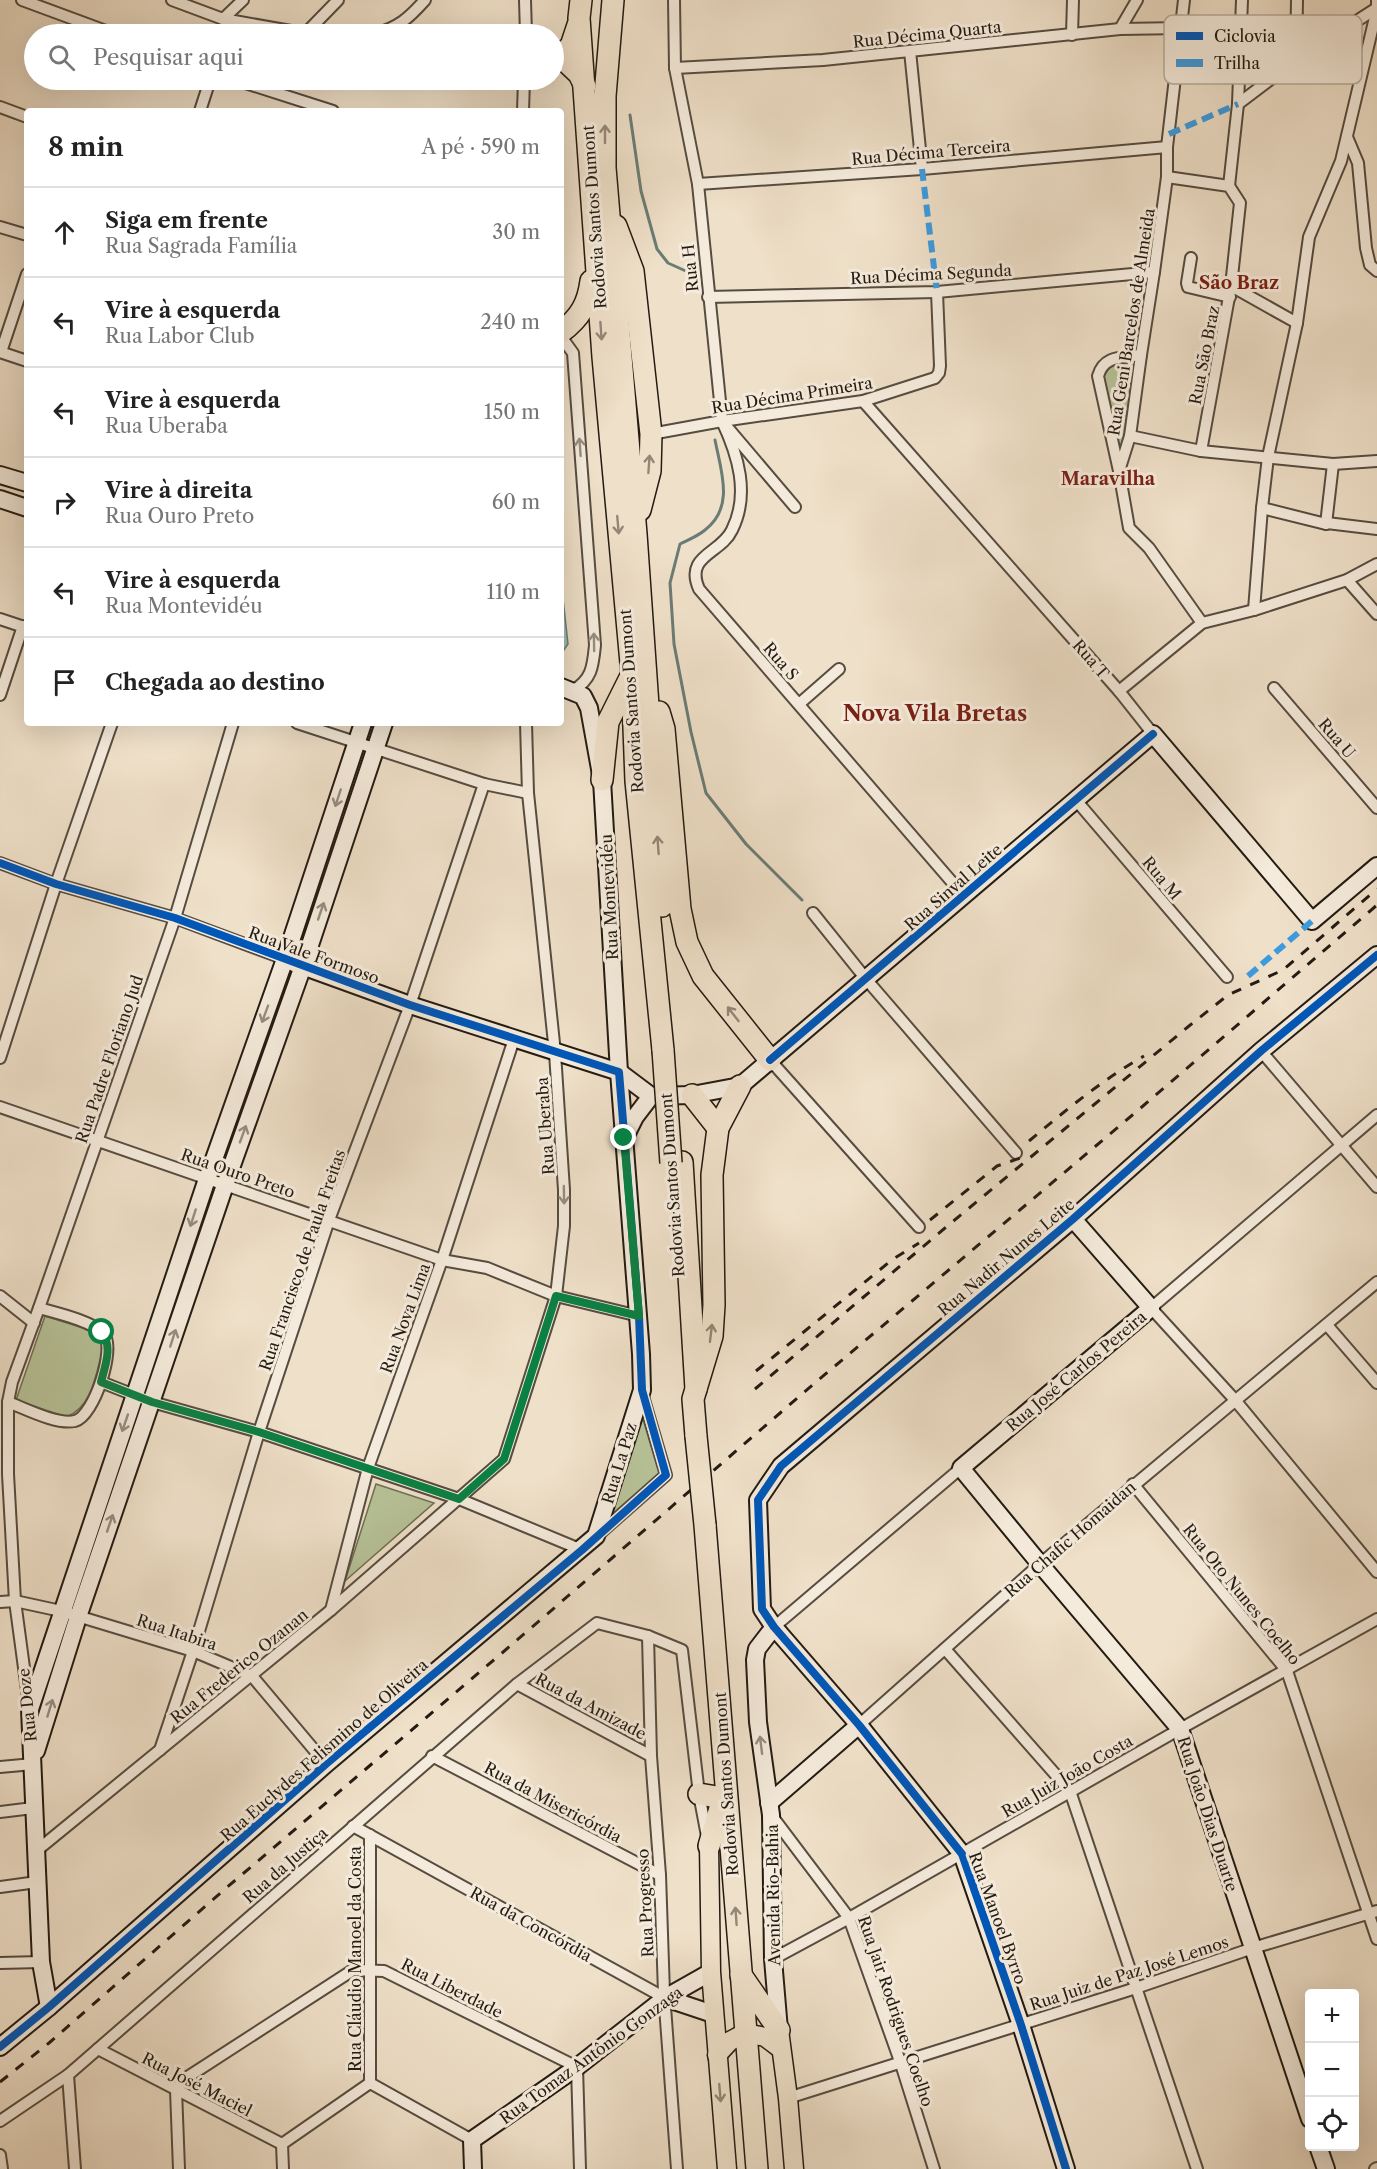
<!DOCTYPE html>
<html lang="pt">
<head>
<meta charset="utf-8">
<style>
	body { margin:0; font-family:"Libre Caslon Text",serif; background:#f6f6f6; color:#222 }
	.controls { position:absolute; right:18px; bottom:18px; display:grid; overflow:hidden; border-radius:6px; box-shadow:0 6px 24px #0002 }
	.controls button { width:54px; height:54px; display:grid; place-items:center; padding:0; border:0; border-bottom:2px solid #e0e0e0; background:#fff; color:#222; font:30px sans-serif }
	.stop { position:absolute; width:18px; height:18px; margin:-14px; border:4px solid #0b8043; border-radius:50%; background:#fff }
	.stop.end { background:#0b8043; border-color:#fff; box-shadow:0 2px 6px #0008 }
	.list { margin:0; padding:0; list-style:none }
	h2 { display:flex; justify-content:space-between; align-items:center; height:78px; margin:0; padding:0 24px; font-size:26px }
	h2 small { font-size:20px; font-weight:400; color:#767676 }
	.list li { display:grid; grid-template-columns:39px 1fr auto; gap:18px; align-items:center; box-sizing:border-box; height:90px; padding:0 24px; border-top:2px solid #e0e0e0 }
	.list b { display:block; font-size:22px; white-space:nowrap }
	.list p { margin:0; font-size:20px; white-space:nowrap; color:#767676 }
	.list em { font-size:20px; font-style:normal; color:#767676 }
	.icon { flex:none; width:33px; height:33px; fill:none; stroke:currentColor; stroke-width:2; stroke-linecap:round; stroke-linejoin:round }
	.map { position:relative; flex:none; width:1377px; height:2169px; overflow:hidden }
	.search { position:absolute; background:#fff; box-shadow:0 6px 24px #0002; left:24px; top:24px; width:540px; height:66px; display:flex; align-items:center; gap:15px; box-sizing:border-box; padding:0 21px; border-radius:33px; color:#767676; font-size:22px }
	.panel { position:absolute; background:#fff; box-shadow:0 6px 24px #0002; left:24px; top:108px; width:540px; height:618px; border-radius:6px }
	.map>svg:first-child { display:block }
	.green { fill:#b7c298; stroke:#6d6e55; stroke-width:1.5 }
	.water { fill:#9abdb7; stroke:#6a7c75; stroke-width:1.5 }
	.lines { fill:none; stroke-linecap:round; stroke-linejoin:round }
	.stream { stroke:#6a7c75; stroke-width:3 }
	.street-casing { stroke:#564c40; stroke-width:14 }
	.secondary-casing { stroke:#231b12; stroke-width:20 }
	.primary-casing { stroke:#231b12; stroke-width:21 }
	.highway-casing { stroke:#231b12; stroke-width:24 }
	.street { stroke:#f5ebdc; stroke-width:10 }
	.secondary { stroke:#f5ebdc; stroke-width:16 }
	.primary { stroke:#efe0c9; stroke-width:18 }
	.highway { stroke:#efe0c9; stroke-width:21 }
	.rail { stroke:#231b12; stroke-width:3; stroke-dasharray:10 10; stroke-linecap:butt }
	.highway-bridge-casing { stroke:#231b12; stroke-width:24; stroke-linecap:butt }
	.highway-bridge { stroke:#efe0c9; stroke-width:21 }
	.quiet { stroke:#3c9bde; stroke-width:6; stroke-dasharray:12 6; stroke-linecap:butt }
	.cycleway-casing { stroke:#f5ebdc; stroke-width:11 }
	.cycleway { stroke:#0057b8; stroke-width:8 }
	.oneway { stroke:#938777 }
	.oneway2 { stroke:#968d81 }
	.route { stroke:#0b8043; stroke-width:8 }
	.labels { text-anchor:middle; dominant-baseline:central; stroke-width:6; stroke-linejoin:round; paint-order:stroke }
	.street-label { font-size:16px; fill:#231b12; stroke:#f5ebdc }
	.neighbourhood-label { font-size:18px; font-weight:bold; fill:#7a1f14; stroke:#f5ebdc }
	.district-label { font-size:22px; font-weight:bold; fill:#7a1f14; stroke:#f5ebdc }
	.key { fill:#f5ebdc; stroke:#b6ad9f; stroke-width:1.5 }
	.key-label { font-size:16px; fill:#231b12 }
</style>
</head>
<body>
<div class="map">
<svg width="1377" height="2169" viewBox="0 0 1377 2169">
	<rect width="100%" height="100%" fill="#efe0c9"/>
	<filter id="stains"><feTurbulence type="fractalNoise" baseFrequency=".00333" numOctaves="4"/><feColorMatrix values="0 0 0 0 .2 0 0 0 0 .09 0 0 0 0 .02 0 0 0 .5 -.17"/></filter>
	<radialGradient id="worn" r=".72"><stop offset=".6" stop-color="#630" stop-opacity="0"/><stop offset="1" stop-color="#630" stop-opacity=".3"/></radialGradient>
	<g class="green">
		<path d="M1137,357L1128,434L1119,465L1100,372L1108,363Z"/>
		<path d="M45,1316L96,1332L103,1348C96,1373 93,1407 66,1417L16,1400Z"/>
		<path d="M642,1402L662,1472L604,1524Z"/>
		<path d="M376,1484L434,1503L345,1581Z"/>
	</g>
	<path class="water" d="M561,580L568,644L561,654Z"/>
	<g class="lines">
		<g class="stream">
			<path d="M630,115L641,191L657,249L668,263L688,272L695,282"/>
			<path d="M715,440C721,471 735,507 705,530C698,536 688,540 680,544L670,583L674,644L691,732L706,793L746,844L802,900"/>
		</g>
		<defs>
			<g id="street">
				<path d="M22,0L114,34"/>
				<path d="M172,0L223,19L308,34"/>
				<path d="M525,0L526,34"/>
				<path d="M674,0L675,68L698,184L722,421L795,507"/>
				<path d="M1184,0L1167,147V177L1154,272L1141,355L1130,436L1119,471L1129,528L1149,548L1202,623"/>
				<path d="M223,19L243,0"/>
				<path d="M1120,29L1137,0"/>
				<path d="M305,34L338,0"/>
				<path d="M374,34C398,28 409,18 425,0"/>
				<path d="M1072,35L1073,0"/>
				<path d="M910,51L922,169"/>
				<path d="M1296,60L1297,0"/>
				<path d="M675,68L823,60L1120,29L1182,28"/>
				<path d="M236,80L333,111"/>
				<path d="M1238,104L1296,60L1377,8"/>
				<path d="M0,107L27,117"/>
				<path d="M200,111L210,80"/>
				<path d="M523,111L524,80"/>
				<path d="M1347,137L1358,163L1366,248L1370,265L1377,271"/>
				<path d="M1167,177L1229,186L1240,203L1231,286L1201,451"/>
				<path d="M698,184L922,169L1167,147"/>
				<path d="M1229,186L1238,104L1242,0"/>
				<path d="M0,227L27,235"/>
				<path d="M1191,258L1187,283L1188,287L1230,297"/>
				<path d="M1231,286L1297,323"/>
				<path d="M708,297L937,292L1154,272"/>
				<path d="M561,339L565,342L573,353L595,645C593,666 592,680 572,691"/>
				<path d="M0,352L27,361"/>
				<path d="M1,352L27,274"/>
				<path d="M863,401L1119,691L1153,734"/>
				<path d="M722,421C738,455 750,494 732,530C721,554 684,555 699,589L964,896"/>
				<path d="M651,434L722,421L863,401L935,378L939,373L940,366L937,292"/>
				<path d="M1130,436L1201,451L1333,464L1377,461"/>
				<path d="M1119,471L1098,376C1104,355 1122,358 1141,355"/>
				<path d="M1262,508L1326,524L1327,523L1377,529"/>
				<path d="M1326,524L1333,464"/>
				<path d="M1347,580L1377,614"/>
				<path d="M1254,610L1262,508L1268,457L1297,323L1309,237L1341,161L1377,9V0"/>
				<path d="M0,619L27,628"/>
				<path d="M1274,688L1377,808"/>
				<path d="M1119,691L1202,623L1254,610L1347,580L1377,564"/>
				<path d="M0,695L23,626"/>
				<path d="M799,704L839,669"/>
				<path d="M297,723L484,784L528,793"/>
				<path d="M1075,799L1227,977"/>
				<path d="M0,863L56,884L175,918L285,959"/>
				<path d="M813,913L866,979L1016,1153"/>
				<path d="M1261,1051L1377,1187"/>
				<path d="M0,1058L56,884L112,723"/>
				<path d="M770,1060L919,1227"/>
				<path d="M0,1107L442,1260L487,1268L556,1296L639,1316"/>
				<path d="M1377,1115L1151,1308L1235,1400L1377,1572"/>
				<path d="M0,1296L34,1323"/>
				<path d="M1327,1325L1377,1383"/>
				<path d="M101,1382L152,1402L259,1432L459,1499L582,1550"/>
				<path d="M8,1402C26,1409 57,1425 75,1421C94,1416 116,1349 104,1334C92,1321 57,1313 39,1308"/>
				<path d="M1133,1484L1287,1671L1377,1939"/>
				<path d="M598,1535L666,1475L642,1393"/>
				<path d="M0,1602L15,1601L61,1611L193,1651L252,1676L326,1764"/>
				<path d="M331,1610L368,1468L442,1260L514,1039"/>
				<path d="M774,1627L961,1468"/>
				<path d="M648,1636L651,1756L660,1875L664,1993L677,2169"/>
				<path d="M945,1649L1070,1791L1197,2169"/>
				<path d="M517,1684L651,1756"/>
				<path d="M29,1705L15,1601L8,1474V1402L12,1382L39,1308L175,918L233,723"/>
				<path d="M859,1725L1040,1564L1377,1282"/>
				<path d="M160,1750L193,1651L259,1432L329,1220L410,1005L484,784"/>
				<path d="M432,1756L660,1875"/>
				<path d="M0,1767L33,1764"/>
				<path d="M0,1812L33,1808"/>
				<path d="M772,1816L849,1918L901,2064L934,2169"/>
				<path d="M353,1826L665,1998"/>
				<path d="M35,1852L331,1610L504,1459L556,1296L564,1226V1190L555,1053L528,793L526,723"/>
				<path d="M0,1887L37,1882"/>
				<path d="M773,1959L849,1918L1180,1729L1377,1619"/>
				<path d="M0,1963L41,1962"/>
				<path d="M98,2049L282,2144"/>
				<path d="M370,2083V1835"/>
				<path d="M788,2098L1136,1988L1253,1948L1377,1911"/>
				<path d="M0,2121L68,2075"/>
				<path d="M0,2155L2,2169"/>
				<path d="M75,2169L68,2075L517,1684L597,1623L648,1636L682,1650L699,1794L707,1836"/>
				<path d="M179,2169L176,2090L183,2080L353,1970L384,1971L577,2067L580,2169"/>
				<path d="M283,2169L282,2144L370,2083L472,2140"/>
				<path d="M1375,2169L1377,2168"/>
			</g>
			<g id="secondary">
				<path d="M0,475L27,483"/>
				<path d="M0,499L27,508"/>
				<path d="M294,963L410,1005L619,1072L651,1096"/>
				<path d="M651,1096L692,1095L740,1086L1153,734L1312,921L1377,866"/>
				<path d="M625,1137L635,1117L651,1096"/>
				<path d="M1073,1219L1151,1308L961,1468L1040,1564L1180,1729L1310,2119"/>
				<path d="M774,1627L757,1649L755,1660L758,1722L771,1815L773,1959L779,2030"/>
				<path d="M36,1751L78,1617L225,1185L303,966L384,723"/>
				<path d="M769,1803L859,1725"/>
				<path d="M665,1998L713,2014"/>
				<path d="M49,2007L41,1962L30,1709L207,1179L285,959L363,723"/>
				<path d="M0,2047L49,2007L326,1764L596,1536L642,1390L641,1354L619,1072L602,780L589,708L583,696L561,687"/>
				<path d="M1318,2146L1326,2169"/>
				<path d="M473,2169L472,2140L577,2067L665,1998L711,1972"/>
				<path d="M1066,2169L1021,2025L962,1854L859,1725L774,1627L762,1609L758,1500L781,1466L1073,1219L1261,1051L1377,955"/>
			</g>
			<g id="primary">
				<path d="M709,1846L711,1972L727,2169"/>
				<path d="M779,2030L788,2098L794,2169"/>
				<path d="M717,2055L730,2041L745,2033L765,2037L781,2049"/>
			</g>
			<g id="highway">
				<path d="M581,0L579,18L603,357L632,674L636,781L663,1050"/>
				<path d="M613,0L605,96V168L636,534L662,906"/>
				<path d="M578,25L571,46L560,56L579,74L585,86"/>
				<path d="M616,226L633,271L651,434L650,471L640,510"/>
				<path d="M561,332C580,318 588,304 591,281"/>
				<path d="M659,712L664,729L680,909L687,942L703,976L770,1060"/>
				<path d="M602,780L608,722L630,678"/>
				<path d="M692,1095L718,1128"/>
				<path d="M682,1162L696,1389L693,1399L696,1436"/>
				<path d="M696,1389L712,1336L714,1305L712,1175L718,1128L740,1086"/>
				<path d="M705,1525L757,2169"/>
				<path d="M699,1794L723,1798"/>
				<path d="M709,1846L723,1798"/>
				<path d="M741,1975L779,2030"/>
			</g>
		</defs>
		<use href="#street" class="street-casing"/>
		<use href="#secondary" class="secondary-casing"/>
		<use href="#primary" class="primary-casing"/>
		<use href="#highway" class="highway-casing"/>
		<use href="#street" class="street"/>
		<use href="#secondary" class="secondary"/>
		<use href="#primary" class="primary"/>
		<use href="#highway" class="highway"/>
		<g class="rail">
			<path d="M1029,1141C1066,1110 1102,1080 1144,1056"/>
			<path d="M930,1220L997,1166L1029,1155"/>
			<path d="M756,1371L893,1259L919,1243"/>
			<path d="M755,1389L945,1228L1189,1026L1228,995L1283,970L1377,889"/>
			<path d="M0,2082L49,2043L225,1889L502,1653L816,1382L1136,1112L1377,905"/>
		</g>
		<defs>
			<g id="highway-bridge">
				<path d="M663,1050L671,1163"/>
				<path d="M696,1436L705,1525"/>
			</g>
		</defs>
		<use href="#highway-bridge" class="highway-bridge-casing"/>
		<use href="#highway-bridge" class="highway-bridge"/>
		<g class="quiet">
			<path d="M1169,134L1238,104"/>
			<path d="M922,169L937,292"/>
			<path d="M1248,976L1312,921"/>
		</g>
		<defs>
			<g id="cycleway">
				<path d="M0,863L56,884L175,918L410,1005L619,1072L639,1316L642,1390L666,1475L582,1550L326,1764L49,2007L0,2047"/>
				<path d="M770,1060L1153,734"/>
				<path d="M1066,2169L1021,2025L962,1854L859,1725L774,1627L762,1609L758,1500L781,1466L1073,1219L1261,1051L1377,955"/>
			</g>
		</defs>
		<use href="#cycleway" class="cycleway-casing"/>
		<use href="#cycleway" class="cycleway"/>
	</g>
	<defs><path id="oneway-shaft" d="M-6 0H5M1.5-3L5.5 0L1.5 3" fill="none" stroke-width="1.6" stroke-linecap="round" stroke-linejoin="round" transform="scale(1.5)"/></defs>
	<g class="oneway">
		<use href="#oneway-shaft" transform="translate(605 134) rotate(-90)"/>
		<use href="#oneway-shaft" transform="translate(601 331) rotate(86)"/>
		<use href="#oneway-shaft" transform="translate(649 464) rotate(-86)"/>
		<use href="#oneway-shaft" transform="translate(618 525) rotate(85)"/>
		<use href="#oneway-shaft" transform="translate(658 845) rotate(-94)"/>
		<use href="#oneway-shaft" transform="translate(733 1014) rotate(-128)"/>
		<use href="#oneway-shaft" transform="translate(711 1333) rotate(-83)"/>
		<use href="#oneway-shaft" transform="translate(736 1916) rotate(-94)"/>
		<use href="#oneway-shaft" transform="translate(720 2093) rotate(85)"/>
	</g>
	<g class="oneway2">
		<use href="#oneway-shaft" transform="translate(580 447) rotate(-94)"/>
		<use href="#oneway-shaft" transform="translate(594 642) rotate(-91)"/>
		<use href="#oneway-shaft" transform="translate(338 798) rotate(108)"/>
		<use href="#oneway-shaft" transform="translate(321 911) rotate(-71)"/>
		<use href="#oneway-shaft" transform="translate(265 1014) rotate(110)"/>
		<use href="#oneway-shaft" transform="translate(243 1134) rotate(-70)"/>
		<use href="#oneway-shaft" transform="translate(564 1195) rotate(89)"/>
		<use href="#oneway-shaft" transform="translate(193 1218) rotate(108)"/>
		<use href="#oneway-shaft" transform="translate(173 1338) rotate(-72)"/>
		<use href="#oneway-shaft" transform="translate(125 1423) rotate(109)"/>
		<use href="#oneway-shaft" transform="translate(110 1523) rotate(-71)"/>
		<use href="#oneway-shaft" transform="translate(50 1708) rotate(-73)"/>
		<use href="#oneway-shaft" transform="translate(761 1745) rotate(-97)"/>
	</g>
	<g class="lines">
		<path class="route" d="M102,1332C113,1347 105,1366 101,1382L152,1402L259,1432L459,1499L504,1459L556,1296L639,1316L624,1138"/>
	</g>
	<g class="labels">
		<g class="street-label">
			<text transform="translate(927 34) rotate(-6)">Rua Décima Quarta</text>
			<text transform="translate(931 152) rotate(-5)">Rua Décima Terceira</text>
			<text transform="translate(594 217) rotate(-94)">Rodovia Santos Dumont</text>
			<text transform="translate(690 268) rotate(-96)">Rua H</text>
			<text transform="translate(931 274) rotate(-3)">Rua Décima Segunda</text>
			<text transform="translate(1131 322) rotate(-81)">Rua Geni Barcelos de Almeida</text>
			<text transform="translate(1204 355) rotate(-79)">Rua São Braz</text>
			<text transform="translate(792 395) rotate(-9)">Rua Décima Primeira</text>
			<text transform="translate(1091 659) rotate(49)">Rua T</text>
			<text transform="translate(781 661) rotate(49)">Rua S</text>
			<text transform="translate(631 701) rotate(-94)">Rodovia Santos Dumont</text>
			<text transform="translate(1337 738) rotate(49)">Rua U</text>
			<text transform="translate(1162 878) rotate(50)">Rua M</text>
			<text transform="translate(953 887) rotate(-41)">Rua Sinval Leite</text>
			<text transform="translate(609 897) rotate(-93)">Rua Montevidéu</text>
			<text transform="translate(314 955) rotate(20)">Rua Vale Formoso</text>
			<text transform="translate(109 1059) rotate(-71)">Rua Padre Floriano Jud</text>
			<text transform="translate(545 1126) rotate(-94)">Rua Uberaba</text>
			<text transform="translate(238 1173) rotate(19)">Rua Ouro Preto</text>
			<text transform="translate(672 1185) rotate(-94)">Rodovia Santos Dumont</text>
			<text transform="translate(1006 1257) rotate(-40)">Rua Nadir Nunes Leite</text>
			<text transform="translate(302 1260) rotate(-71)">Rua Francisco de Paula Freitas</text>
			<text transform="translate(405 1318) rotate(-70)">Rua Nova Lima</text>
			<text transform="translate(1076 1371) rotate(-40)">Rua José Carlos Pereira</text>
			<text transform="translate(619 1463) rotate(-73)">Rua La Paz</text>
			<text transform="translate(1070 1539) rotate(-41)">Rua Chafic Homaidan</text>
			<text transform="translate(1242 1594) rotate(51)">Rua Oto Nunes Coelho</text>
			<text transform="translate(177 1632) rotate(18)">Rua Itabira</text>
			<text transform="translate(239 1666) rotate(-39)">Rua Frederico Ozanan</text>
			<text transform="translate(27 1705) rotate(-96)">Rua Doze</text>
			<text transform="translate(591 1706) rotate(28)">Rua da Amizade</text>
			<text transform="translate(324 1750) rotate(-41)">Rua Euclydes Felismino de Oliveira</text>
			<text transform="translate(1067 1776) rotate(-30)">Rua Juiz João Costa</text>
			<text transform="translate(726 1784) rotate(-94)">Rodovia Santos Dumont</text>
			<text transform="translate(553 1802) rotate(28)">Rua da Misericórdia</text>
			<text transform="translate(1208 1814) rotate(72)">Rua João Dias Duarte</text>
			<text transform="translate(285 1865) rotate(-41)">Rua da Justiça</text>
			<text transform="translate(773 1895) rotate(-91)">Avenida Rio-Bahia</text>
			<text transform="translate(645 1903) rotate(-93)">Rua Progresso</text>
			<text transform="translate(998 1918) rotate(70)">Rua Manoel Byrro</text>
			<text transform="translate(531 1924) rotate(29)">Rua da Concórdia</text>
			<text transform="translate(355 1959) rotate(-90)">Rua Cláudio Manoel da Costa</text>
			<text transform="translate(1129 1973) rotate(-18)">Rua Juiz de Paz José Lemos</text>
			<text transform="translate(452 1988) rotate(27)">Rua Liberdade</text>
			<text transform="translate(896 2011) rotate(71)">Rua Jair Rodrigues Coelho</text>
			<text transform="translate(591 2055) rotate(-36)">Rua Tomaz Antônio Gonzaga</text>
			<text transform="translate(197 2084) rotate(27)">Rua José Maciel</text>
		</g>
		<g class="neighbourhood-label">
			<text x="1239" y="283">São Braz</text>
			<text x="1108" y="479">Maravilha</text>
		</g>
		<g class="district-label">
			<text x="935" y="713">Nova Vila Bretas</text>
		</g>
	</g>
	<rect x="1164" y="15" width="198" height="69" rx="9" class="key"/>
	<rect x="1176" y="32" width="27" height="8" fill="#0057b8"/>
	<rect x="1176" y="59" width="27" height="8" fill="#3c9bde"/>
	<g class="key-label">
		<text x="1214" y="42">Ciclovia</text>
		<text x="1214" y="69">Trilha</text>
	</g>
	<rect width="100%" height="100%" filter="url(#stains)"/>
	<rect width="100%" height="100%" fill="url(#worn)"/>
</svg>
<div class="controls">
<button>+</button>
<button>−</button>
<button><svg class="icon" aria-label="locate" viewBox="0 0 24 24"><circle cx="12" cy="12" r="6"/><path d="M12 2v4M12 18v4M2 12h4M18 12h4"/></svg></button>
</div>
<div class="stop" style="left:102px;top:1332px"></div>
<div class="stop end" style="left:624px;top:1138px"></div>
<div class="search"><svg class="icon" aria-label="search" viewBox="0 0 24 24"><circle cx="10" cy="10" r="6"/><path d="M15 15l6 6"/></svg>Pesquisar aqui</div>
<section class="panel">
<h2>8 min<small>A pé · 590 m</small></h2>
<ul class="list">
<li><svg class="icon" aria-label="ahead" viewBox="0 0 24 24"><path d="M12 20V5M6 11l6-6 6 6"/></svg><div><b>Siga em frente</b><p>Rua Sagrada Família</p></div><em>30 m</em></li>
<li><svg class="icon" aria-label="left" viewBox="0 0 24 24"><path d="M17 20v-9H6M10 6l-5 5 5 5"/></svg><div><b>Vire à esquerda</b><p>Rua Labor Club</p></div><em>240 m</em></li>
<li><svg class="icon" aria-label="left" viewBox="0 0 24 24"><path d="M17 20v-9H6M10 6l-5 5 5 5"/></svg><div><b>Vire à esquerda</b><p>Rua Uberaba</p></div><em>150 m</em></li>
<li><svg class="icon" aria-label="right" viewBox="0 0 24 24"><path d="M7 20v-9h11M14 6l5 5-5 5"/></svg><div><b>Vire à direita</b><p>Rua Ouro Preto</p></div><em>60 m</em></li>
<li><svg class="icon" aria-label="left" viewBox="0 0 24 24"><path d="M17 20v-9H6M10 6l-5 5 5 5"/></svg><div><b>Vire à esquerda</b><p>Rua Montevidéu</p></div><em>110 m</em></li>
<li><svg class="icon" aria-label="arrive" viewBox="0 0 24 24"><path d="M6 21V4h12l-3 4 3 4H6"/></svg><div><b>Chegada ao destino</b></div></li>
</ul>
</section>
</div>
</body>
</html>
